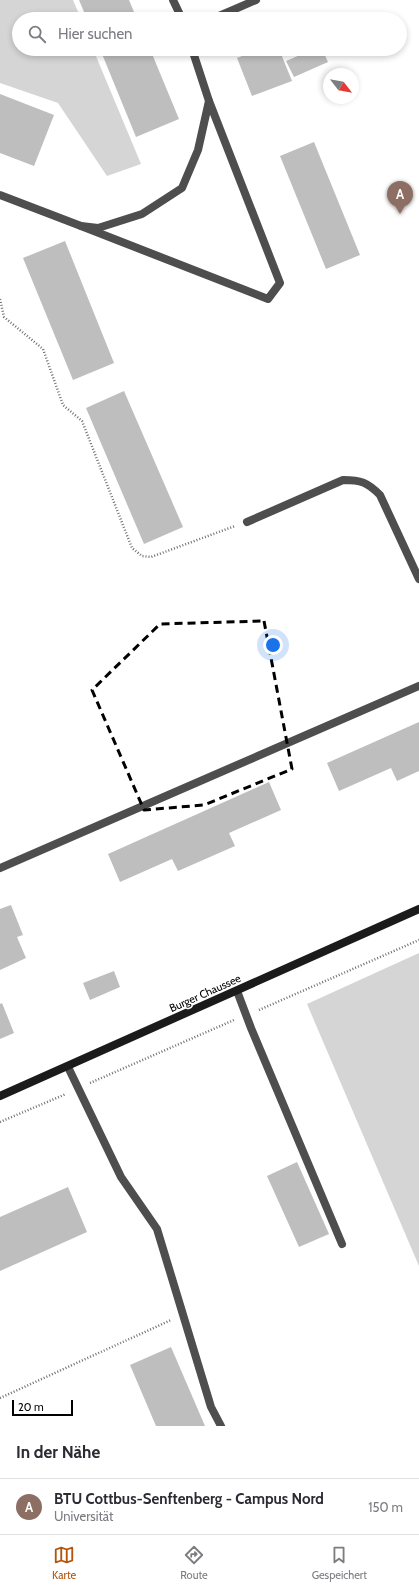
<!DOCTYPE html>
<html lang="de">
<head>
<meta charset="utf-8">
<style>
	body { margin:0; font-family:Cabin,sans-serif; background:#f7f7f7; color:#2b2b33 }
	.compass { position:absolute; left:323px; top:68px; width:36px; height:36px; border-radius:50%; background:#fff; box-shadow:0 2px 6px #0003; rotate:121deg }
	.scale { position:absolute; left:12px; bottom:10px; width:61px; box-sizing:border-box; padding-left:4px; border:2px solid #000; border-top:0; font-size:11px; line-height:14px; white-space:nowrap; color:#000; -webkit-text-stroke:3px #fff; paint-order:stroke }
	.you { position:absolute; left:273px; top:645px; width:14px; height:14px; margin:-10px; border:3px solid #fff; border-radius:50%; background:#1a73e8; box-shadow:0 0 0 6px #1a73e833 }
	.badge { display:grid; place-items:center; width:26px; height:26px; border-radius:50%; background:#b45309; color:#fff; font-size:13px; font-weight:700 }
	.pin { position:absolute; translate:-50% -33px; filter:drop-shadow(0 1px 2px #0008) }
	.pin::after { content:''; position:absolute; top:21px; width:14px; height:12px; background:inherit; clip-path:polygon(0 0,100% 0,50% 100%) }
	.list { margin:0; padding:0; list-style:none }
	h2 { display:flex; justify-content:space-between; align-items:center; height:52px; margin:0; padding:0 16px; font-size:17px }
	h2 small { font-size:13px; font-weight:400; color:#7c7c81 }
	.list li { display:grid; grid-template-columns:26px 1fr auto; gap:12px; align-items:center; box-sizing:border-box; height:56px; padding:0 16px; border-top:1px solid #e1e1e2 }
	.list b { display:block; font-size:15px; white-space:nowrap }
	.list p { margin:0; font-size:13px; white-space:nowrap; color:#7c7c81 }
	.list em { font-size:13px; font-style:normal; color:#7c7c81 }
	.icon { flex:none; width:22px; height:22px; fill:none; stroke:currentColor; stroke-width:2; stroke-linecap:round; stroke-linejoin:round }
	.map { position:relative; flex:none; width:419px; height:1426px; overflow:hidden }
	.search { position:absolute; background:#fff; box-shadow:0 2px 6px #0003; left:12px; right:12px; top:12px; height:44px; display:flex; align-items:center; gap:10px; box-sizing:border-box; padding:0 14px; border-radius:22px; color:#7c7c81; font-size:15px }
	.sheet { height:108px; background:#fff }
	nav { display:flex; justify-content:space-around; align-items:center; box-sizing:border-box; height:56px; border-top:1px solid #e1e1e2; background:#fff; font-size:11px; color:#7c7c81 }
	nav a { display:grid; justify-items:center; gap:2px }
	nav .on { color:#b45309 }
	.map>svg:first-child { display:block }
	.green { fill:#d5d5d5 }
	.building { fill:#bebebe }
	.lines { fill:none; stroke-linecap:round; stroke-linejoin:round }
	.path { stroke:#707070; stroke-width:2.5; stroke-dasharray:1 2; stroke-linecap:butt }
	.service { stroke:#4e4e4e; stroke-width:8 }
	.secondary { stroke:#1b1b1b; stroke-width:8 }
	.marked { fill:none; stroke:#000; stroke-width:3; stroke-dasharray:8 5; stroke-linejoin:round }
	.labels { text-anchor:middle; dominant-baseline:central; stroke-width:3; stroke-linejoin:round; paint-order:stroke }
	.street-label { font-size:11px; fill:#000; stroke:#fff }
</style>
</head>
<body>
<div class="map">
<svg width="419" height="1426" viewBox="0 0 419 1426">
	<rect width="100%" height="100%" fill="#fff"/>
	<g class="green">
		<path d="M0,0H73L81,19H19V49H93L141,164L107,176L58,103L0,83Z"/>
		<path d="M419,953V1266L307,1004Z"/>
	</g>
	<g class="building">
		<path d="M79,0H129L137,19H87Z"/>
		<path d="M100,49H150L179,119L136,137Z"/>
		<path d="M260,49H279L292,81L252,96L237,58Z"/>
		<path d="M314,49H322L328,62L294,77L286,61Z"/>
		<path d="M0,94L54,115L34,166L0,153Z"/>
		<path d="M314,142L360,255L326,269L280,156Z"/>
		<path d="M65,241L114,363L73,380L23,258Z"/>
		<path d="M124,391L183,527L144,544L86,408Z"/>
		<path d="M419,722V771L397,781L391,768L339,791L327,763Z"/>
		<path d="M269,782L281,810L229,833L235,846L178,871L172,859L120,882L108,854Z"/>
		<path d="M11,905L23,935L17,937L26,958L0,970V909Z"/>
		<path d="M114,971L120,987L90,1000L83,983Z"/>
		<path d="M2,1003L14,1033L0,1039V1004Z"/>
		<path d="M297,1162L329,1234L299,1247L267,1176Z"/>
		<path d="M68,1187L87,1232L0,1271V1217Z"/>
		<path d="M171,1347L205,1426H156L130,1365Z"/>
	</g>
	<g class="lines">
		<g class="path">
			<path d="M0,299L4,317L43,349L63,405L82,421L132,548L142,556L151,557L235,526"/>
			<path d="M259,1010L419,940"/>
			<path d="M90,1083L234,1020"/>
			<path d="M0,1122L66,1094"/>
			<path d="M0,1398L171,1320"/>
		</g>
		<g class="service">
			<path d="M173,0L182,19"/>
			<path d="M212,19L256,0"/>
			<path d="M0,195L81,226L98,228L142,214L182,188L198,150L209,101L192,49"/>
			<path d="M81,226L268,299L280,283L209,101"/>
			<path d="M247,522L343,480C361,480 367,482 380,495L419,579"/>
			<path d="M0,868L419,686"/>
			<path d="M237,991L251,1028L342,1244"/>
			<path d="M68,1067L121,1177L157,1229L211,1407L221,1426"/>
		</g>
		<path class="secondary" d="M0,1096L419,909"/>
	</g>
	<path class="marked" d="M264,621L292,769L204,805L144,810L92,690L160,624Z"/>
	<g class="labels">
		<g class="street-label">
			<text transform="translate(205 993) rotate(-24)">Burger Chaussee</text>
		</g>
	</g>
</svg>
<svg class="compass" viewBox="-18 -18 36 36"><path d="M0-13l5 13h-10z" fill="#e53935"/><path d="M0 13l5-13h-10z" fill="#7c7c81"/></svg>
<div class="scale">20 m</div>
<div class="you"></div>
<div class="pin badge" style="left:400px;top:214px;background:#8d6e63">A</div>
<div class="search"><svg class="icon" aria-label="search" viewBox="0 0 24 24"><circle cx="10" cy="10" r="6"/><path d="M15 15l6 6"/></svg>Hier suchen</div>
</div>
<section class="sheet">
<h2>In der Nähe<small></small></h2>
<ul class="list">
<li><span class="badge" style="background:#8d6e63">A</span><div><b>BTU Cottbus-Senftenberg - Campus Nord</b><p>Universität</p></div><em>150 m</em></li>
</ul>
</section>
<nav>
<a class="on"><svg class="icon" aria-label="map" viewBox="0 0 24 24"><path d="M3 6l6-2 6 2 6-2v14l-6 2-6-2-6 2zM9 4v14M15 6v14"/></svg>Karte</a>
<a><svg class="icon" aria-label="directions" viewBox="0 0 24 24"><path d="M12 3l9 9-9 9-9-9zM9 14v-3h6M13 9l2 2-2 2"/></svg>Route</a>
<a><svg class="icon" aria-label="saved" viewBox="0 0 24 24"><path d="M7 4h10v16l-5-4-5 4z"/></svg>Gespeichert</a>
</nav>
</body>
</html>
